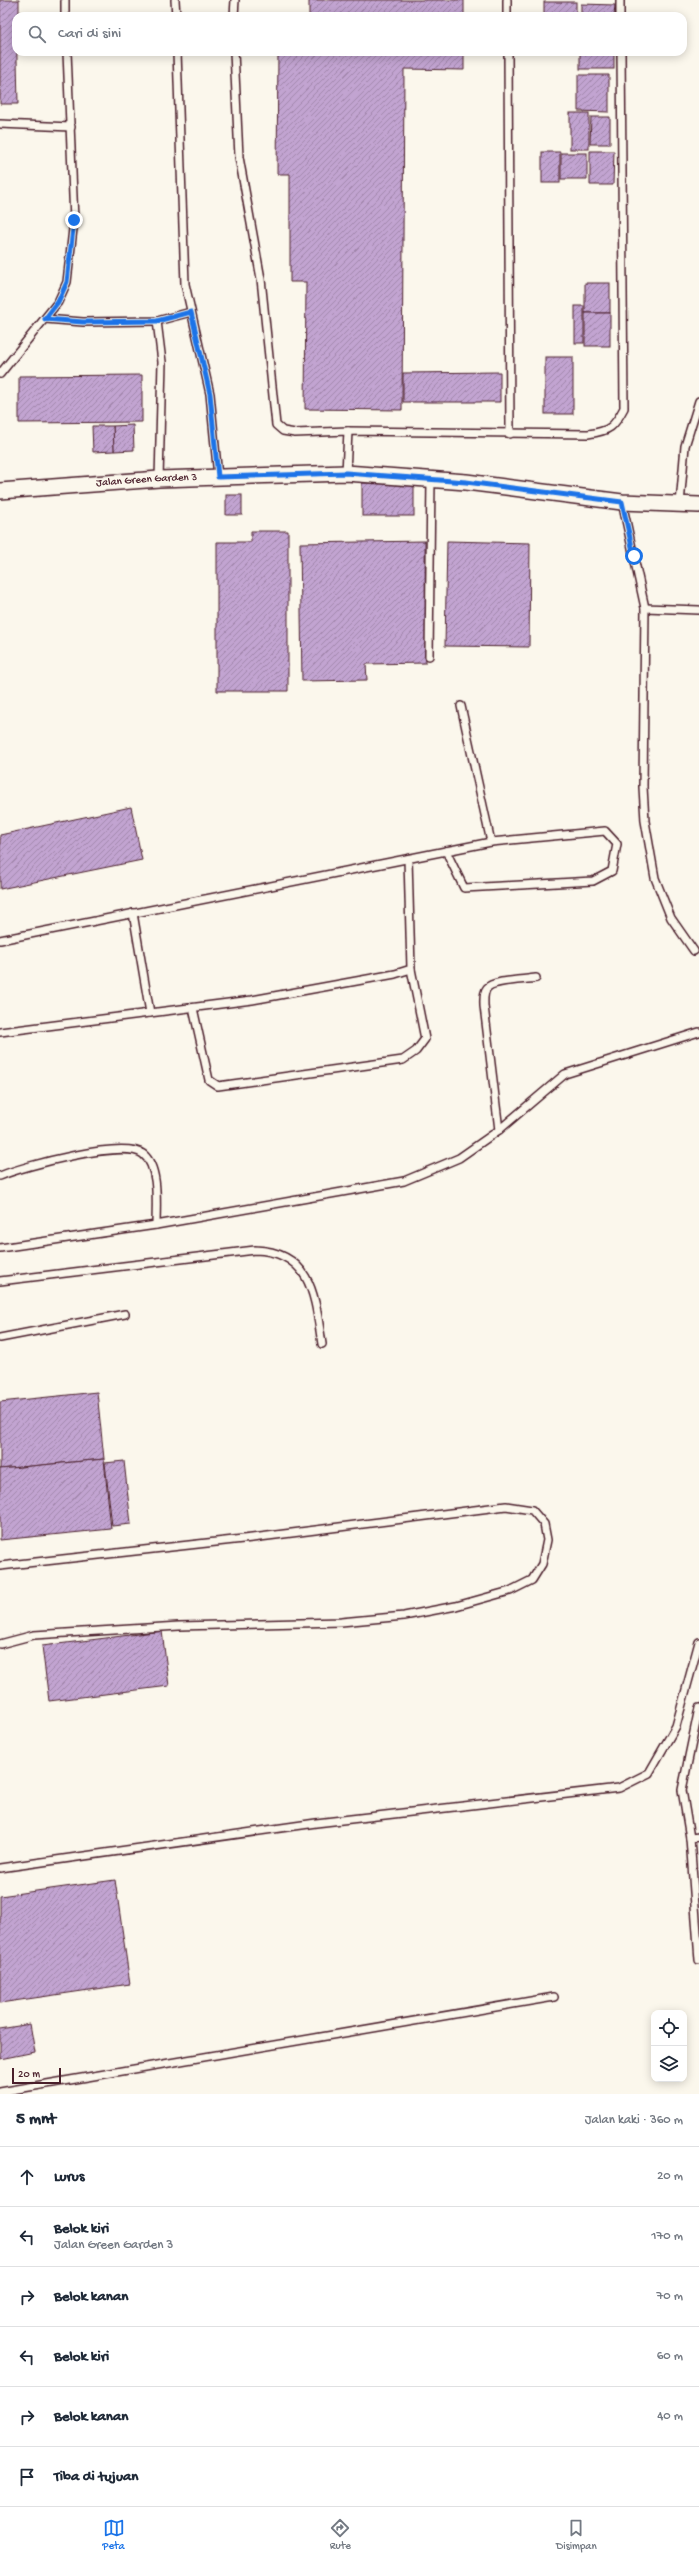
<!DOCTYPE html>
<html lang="id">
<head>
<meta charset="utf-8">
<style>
	body { margin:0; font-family:"Gochi Hand",sans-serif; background:#f6f6f7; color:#1f2937 }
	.controls { position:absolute; right:12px; bottom:12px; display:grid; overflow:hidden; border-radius:8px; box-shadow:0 2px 10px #0003 }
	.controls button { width:36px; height:36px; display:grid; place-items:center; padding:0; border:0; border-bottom:1px solid #e0e1e3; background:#fff; color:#1f2937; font:20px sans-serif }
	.scale { position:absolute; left:12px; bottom:10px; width:49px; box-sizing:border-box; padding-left:4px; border:2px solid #4a1f2b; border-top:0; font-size:11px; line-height:14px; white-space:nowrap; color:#4a1f2b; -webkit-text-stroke:3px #fbf7ec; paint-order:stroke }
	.stop { position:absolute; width:12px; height:12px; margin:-9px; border:3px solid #1a73e8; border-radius:50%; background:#fff }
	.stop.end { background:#1a73e8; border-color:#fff; box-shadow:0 1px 4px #0008 }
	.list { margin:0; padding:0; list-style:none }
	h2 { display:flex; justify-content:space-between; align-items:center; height:52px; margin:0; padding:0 16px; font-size:17px }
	h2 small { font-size:13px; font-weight:400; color:#747a83 }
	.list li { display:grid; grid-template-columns:26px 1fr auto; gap:12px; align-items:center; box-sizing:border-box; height:60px; padding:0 16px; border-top:1px solid #e0e1e3 }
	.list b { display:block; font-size:15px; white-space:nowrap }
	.list p { margin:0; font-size:13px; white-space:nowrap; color:#747a83 }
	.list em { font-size:13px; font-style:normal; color:#747a83 }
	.icon { flex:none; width:22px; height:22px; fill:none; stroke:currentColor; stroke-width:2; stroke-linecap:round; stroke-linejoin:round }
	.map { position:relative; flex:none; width:699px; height:2094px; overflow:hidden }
	.search { position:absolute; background:#fff; box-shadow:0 2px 10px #0003; left:12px; right:12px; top:12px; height:44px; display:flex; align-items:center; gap:10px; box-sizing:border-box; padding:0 14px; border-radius:12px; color:#747a83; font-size:15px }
	.sheet { height:412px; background:#fff }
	nav { display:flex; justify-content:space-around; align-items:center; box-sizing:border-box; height:56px; border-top:1px solid #e0e1e3; background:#fff; font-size:11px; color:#747a83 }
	nav a { display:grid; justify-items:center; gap:2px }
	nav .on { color:#1a73e8 }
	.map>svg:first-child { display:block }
	.building { fill:url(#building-hatch); stroke:#4a1f2b }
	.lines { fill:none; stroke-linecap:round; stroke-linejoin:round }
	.service-casing { stroke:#4a1f2b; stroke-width:10 }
	.minor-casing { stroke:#4a1f2b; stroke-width:18 }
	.service { stroke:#fbf7ec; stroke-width:7 }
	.minor { stroke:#fbf7ec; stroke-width:15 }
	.route { stroke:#1a73e8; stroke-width:5 }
	.labels { text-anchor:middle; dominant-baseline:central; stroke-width:4; stroke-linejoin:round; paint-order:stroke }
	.street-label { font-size:11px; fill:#4a1f2b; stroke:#fbf7ec }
</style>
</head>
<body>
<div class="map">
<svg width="699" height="2094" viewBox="0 0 699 2094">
	<defs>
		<pattern id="building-hatch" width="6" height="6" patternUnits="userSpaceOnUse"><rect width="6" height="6" fill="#c2a4d1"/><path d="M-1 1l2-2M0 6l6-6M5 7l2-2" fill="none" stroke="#a085aa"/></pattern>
	</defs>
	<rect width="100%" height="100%" fill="#fbf7ec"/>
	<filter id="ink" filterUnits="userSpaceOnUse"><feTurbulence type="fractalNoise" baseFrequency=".025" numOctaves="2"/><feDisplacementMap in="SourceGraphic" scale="8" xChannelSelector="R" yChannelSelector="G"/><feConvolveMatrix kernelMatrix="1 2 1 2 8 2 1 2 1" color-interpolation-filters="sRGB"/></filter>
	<g filter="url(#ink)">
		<g class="building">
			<path d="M0,0H19V16H16L18,104H0Z"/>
			<rect x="309" y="0" width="155" height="16"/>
			<rect x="544" y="2" width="32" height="14"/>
			<path d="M581,4L615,5L614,16H581Z"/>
			<path d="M278,52H464V70L404,69L402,410L305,409L306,282H290V174H277Z"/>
			<rect x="580" y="52" width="34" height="17"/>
			<path d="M578,75H609V112L578,111Z"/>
			<rect x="570" y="113" width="19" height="36"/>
			<path d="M591,117H610V144H590Z"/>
			<path d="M590,151H614L613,185H590Z"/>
			<rect x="542" y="152" width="18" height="31"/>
			<rect x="561" y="153" width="26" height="26"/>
			<rect x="585" y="283" width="25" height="30"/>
			<rect x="575" y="306" width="9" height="37"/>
			<rect x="585" y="313" width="25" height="33"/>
			<rect x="545" y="357" width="28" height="57"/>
			<path d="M500,372V402H403V373Z"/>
			<path d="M142,375V422L19,423V376Z"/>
			<path d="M133,425L134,450L114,451L113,426Z"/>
			<path d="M92,426H113L114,451L93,452Z"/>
			<rect x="362" y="483" width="52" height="33"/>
			<rect x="226" y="495" width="16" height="20"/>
			<path d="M251,531H288V691H217V542H251Z"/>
			<path d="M425,541L426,663L366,664L367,680L302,681L300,543Z"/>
			<path d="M447,541L530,543L529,647L445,646Z"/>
			<path d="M131,807L142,860L0,889V835Z"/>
			<path d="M97,1392L104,1459L0,1469V1402Z"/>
			<path d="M104,1459L111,1529L0,1540V1469Z"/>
			<path d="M124,1461L131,1524L112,1526L105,1463Z"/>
			<path d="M162,1631L169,1686L49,1701L42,1646Z"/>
			<path d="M115,1880L130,1984L0,2003V1896Z"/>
			<path d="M30,2024L35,2052L0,2059V2029Z"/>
		</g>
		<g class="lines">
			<defs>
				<g id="service">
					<path d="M65,0V16"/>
					<path d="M175,0L176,16"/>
					<path d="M507,0V16"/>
					<path d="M620,0V16"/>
					<path d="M234,16L235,0"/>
					<path d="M177,52L185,284L210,394L218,477"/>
					<path d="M234,52L239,157L261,279L276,425L283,431L295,433L348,431L588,434C610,431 614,427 624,408L621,52"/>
					<path d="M508,52L510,434"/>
					<path d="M0,124L71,127"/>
					<path d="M45,319L83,322L157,321L191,312"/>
					<path d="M157,321L162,362L159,479"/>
					<path d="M0,374L58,302L67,282L74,220L67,52"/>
					<path d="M346,473L348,431"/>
					<path d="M622,502L645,608L643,787L645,821L655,878L671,918L694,951"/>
					<path d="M680,504L685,446L699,401"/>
					<path d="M645,608L699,610"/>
					<path d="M429,656L431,479"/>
					<path d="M461,706L491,842"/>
					<path d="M133,913L150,1013"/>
					<path d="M0,940L446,851L491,842L605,831L617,844L612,871L593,881L464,888L446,851"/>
					<path d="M193,1008L209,1080L218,1086L403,1060L416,1051L425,1039L411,969"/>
					<path d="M0,1032L252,1000L395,974L411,969L408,859"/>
					<path d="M499,1130L484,1006C484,1000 483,993 487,988C493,980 526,980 536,978"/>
					<path d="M0,1176C24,1166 123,1139 143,1154C160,1167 156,1206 156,1225"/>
					<path d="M0,1248L156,1225L404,1181L459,1158L499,1130L565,1074L699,1032"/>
					<path d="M0,1281L255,1250C313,1252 315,1299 322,1344"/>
					<path d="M0,1338L125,1314"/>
					<path d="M0,1566L252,1538L506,1506L532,1510L544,1524L547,1540L542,1564L532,1580L510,1591L456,1606L404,1616L341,1622L179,1626L34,1635L0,1644"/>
					<path d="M699,1708L682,1790L690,1838L699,1960"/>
					<path d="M690,1838L699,1837"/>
					<path d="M0,1868L316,1823L619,1788L649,1773L676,1726L699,1642"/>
					<path d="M0,2092L554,1997"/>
				</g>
				<g id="minor">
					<path id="s1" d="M0,491L159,479L346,473L466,482L622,502L699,505"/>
				</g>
			</defs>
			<use href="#service" class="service-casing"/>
			<use href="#minor" class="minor-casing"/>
			<use href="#service" class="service"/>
			<use href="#minor" class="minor"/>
		</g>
	</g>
	<g class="lines" filter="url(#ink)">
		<path class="route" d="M74,220L67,282L58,302L45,319L83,322L157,321L191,312L210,394L218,477L346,473L466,482L622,502L634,556"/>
	</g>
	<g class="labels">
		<g class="street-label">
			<text stroke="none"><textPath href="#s1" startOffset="147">Jalan Green Garden 3</textPath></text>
		</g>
	</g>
</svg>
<div class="controls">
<button><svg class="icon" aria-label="locate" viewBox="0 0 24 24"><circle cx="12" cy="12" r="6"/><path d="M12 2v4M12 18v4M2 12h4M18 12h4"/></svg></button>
<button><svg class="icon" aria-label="layers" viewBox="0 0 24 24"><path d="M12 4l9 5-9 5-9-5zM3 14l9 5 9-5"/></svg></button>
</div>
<div class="scale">20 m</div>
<div class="stop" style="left:634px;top:556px"></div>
<div class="stop end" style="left:74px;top:220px"></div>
<div class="search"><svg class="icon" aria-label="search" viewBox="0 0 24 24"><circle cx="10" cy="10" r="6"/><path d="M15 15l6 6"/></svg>Cari di sini</div>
</div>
<section class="sheet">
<h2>5 mnt<small>Jalan kaki · 360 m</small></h2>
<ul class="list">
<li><svg class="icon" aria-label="ahead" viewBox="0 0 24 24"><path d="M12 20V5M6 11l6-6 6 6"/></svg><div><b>Lurus</b></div><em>20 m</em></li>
<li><svg class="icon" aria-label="left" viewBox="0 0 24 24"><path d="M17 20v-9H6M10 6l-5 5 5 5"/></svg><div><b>Belok kiri</b><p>Jalan Green Garden 3</p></div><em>170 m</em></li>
<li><svg class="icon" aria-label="right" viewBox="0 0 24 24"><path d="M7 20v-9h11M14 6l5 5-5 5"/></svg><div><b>Belok kanan</b></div><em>70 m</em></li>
<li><svg class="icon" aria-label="left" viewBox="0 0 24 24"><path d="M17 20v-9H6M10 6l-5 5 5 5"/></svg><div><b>Belok kiri</b></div><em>60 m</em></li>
<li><svg class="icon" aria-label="right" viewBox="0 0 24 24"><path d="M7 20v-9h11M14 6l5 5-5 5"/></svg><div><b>Belok kanan</b></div><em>40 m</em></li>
<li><svg class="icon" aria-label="arrive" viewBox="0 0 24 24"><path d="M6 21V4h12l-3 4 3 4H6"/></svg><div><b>Tiba di tujuan</b></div></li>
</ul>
</section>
<nav>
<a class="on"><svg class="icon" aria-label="map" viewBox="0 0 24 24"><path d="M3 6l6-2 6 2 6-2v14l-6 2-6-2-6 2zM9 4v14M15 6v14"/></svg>Peta</a>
<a><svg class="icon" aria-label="directions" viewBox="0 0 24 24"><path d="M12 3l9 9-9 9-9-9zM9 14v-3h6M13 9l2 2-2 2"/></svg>Rute</a>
<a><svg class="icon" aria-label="saved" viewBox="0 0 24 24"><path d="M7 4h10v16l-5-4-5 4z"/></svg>Disimpan</a>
</nav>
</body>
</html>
